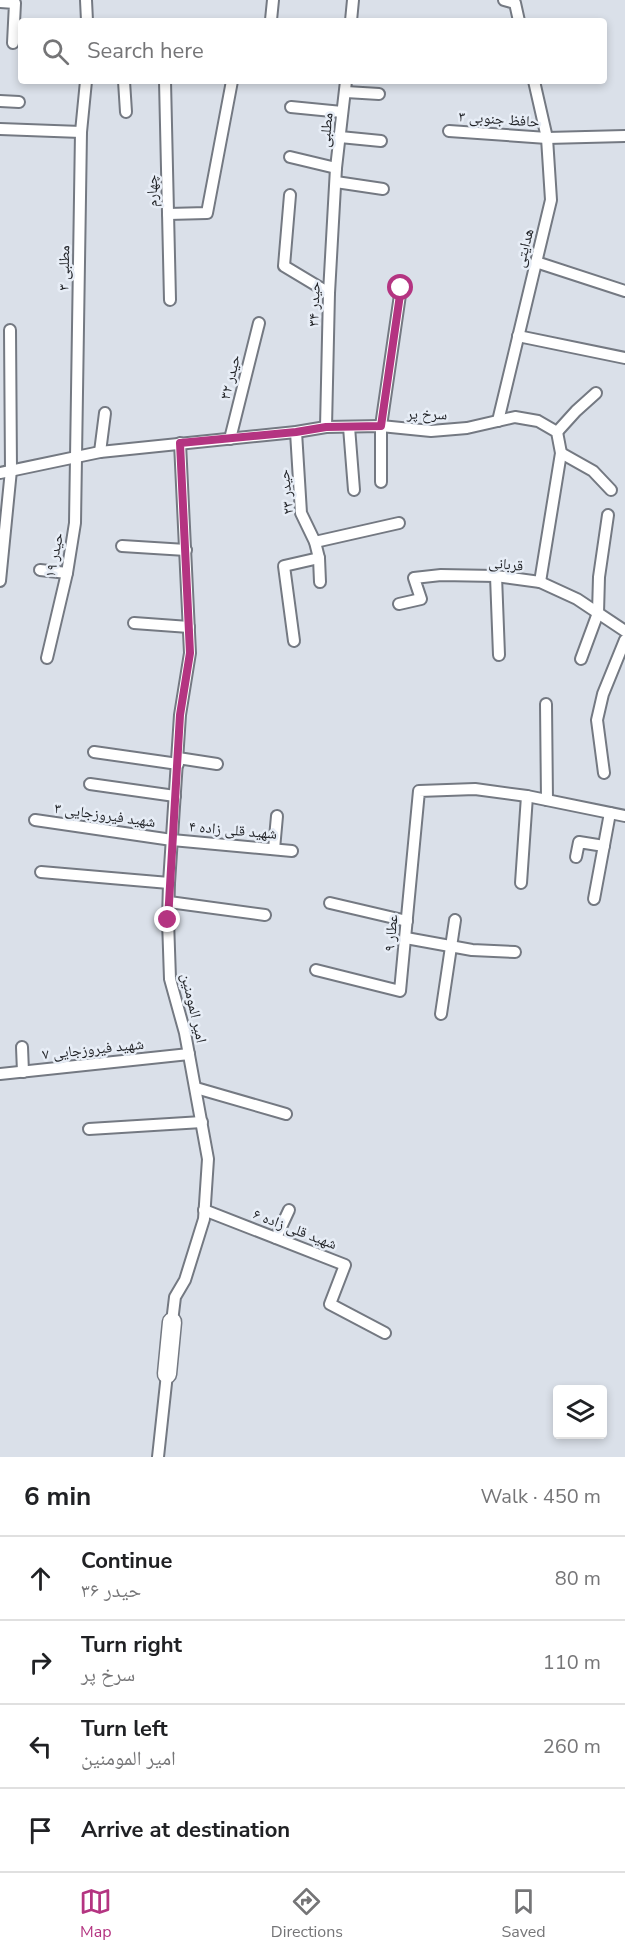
<!DOCTYPE html>
<html lang="en">
<head>
<meta charset="utf-8">
<style>
	body { margin:0; font-family:"Nunito Sans","Noto Naskh Arabic",sans-serif; background:#f6f6f6; color:#202124 }
	.controls { position:absolute; right:18px; bottom:18px; display:grid; overflow:hidden; border-radius:6px; box-shadow:0 3px 9px #0003 }
	.controls button { width:54px; height:54px; display:grid; place-items:center; padding:0; border:0; border-bottom:2px solid #e0e0e0; background:#fff; color:#202124; font:30px sans-serif }
	.stop { position:absolute; width:18px; height:18px; margin:-14px; border:4px solid #b43481; border-radius:50%; background:#fff }
	.stop.end { background:#b43481; border-color:#fff; box-shadow:0 2px 6px #0008 }
	.list { margin:0; padding:0; list-style:none }
	h2 { display:flex; justify-content:space-between; align-items:center; height:78px; margin:0; padding:0 24px; font-size:26px }
	h2 small { font-size:20px; font-weight:400; color:#757577 }
	.list li { display:grid; grid-template-columns:39px 1fr auto; gap:18px; align-items:center; box-sizing:border-box; height:84px; padding:0 24px; border-top:2px solid #e0e0e0 }
	.list b { display:block; font-size:22px; white-space:nowrap }
	.list p { margin:0; font-size:20px; white-space:nowrap; color:#757577 }
	.list em { font-size:20px; font-style:normal; color:#757577 }
	.icon { flex:none; width:33px; height:33px; fill:none; stroke:currentColor; stroke-width:2; stroke-linecap:round; stroke-linejoin:round }
	.map { position:relative; flex:none; width:625px; height:1457px; overflow:hidden }
	.search { position:absolute; background:#fff; box-shadow:0 3px 9px #0003; left:18px; right:18px; top:18px; height:66px; display:flex; align-items:center; gap:15px; box-sizing:border-box; padding:0 21px; border-radius:6px; color:#757577; font-size:22px }
	.sheet { height:414px; background:#fff }
	nav { display:flex; justify-content:space-around; align-items:center; box-sizing:border-box; height:84px; border-top:2px solid #e0e0e0; background:#fff; font-size:16px; color:#757577 }
	nav a { display:grid; justify-items:center; gap:3px }
	nav .on { color:#b43481 }
	.map>svg:first-child { display:block }
	.lines { fill:none; stroke-linecap:round; stroke-linejoin:round }
	.minor-casing { stroke:#747982; stroke-width:14 }
	.trunk-casing { stroke:#747982; stroke-width:21 }
	.minor { stroke:#fff; stroke-width:10 }
	.trunk { stroke:#fff; stroke-width:18 }
	.route { stroke:#b43481; stroke-width:8 }
	.labels { text-anchor:middle; dominant-baseline:central; stroke-width:5; stroke-linejoin:round; paint-order:stroke }
	.street-label { font-size:15px; fill:#222428; stroke:#e7edf6 }
</style>
</head>
<body>
<div class="map">
<svg width="625" height="1457" viewBox="0 0 625 1457">
	<rect width="100%" height="100%" fill="#dae0e9"/>
	<g class="lines">
		<defs>
			<g id="minor">
				<path d="M86,0L87,21"/>
				<path d="M504,0L515,3L519,21"/>
				<path d="M0,2L15,3L13,43"/>
				<path d="M271,20L273,0"/>
				<path d="M351,21L353,0"/>
				<path d="M124,81L126,112"/>
				<path d="M165,81L170,300"/>
				<path d="M346,92L379,94"/>
				<path d="M0,101L19,102"/>
				<path d="M291,107L342,112"/>
				<path d="M0,129L81,132"/>
				<path d="M449,131L547,138L625,136"/>
				<path d="M340,137L381,141"/>
				<path d="M290,157L336,168"/>
				<path d="M336,182L383,189"/>
				<path d="M290,195L284,266L329,293"/>
				<path d="M168,214L207,213L232,81"/>
				<path d="M536,262L625,291"/>
				<path d="M518,336L625,358"/>
				<path d="M498,421L551,200L547,138L534,81"/>
				<path d="M326,427L329,293L336,168L346,81"/>
				<path d="M349,427L354,490"/>
				<path d="M296,432L301,513L315,542L319,558L320,582"/>
				<path d="M557,432L576,411L596,393"/>
				<path d="M230,439L259,323"/>
				<path d="M100,452L105,413"/>
				<path d="M561,453L593,471L611,490"/>
				<path d="M0,473L100,452L296,432L326,427L381,426L431,431L467,428L515,417L538,421L557,432L561,453L540,582"/>
				<path d="M381,482V426L401,288"/>
				<path d="M315,542L399,523"/>
				<path d="M122,546L186,550"/>
				<path d="M40,570L67,573"/>
				<path d="M496,576L499,655"/>
				<path d="M0,581L11,470L10,330"/>
				<path d="M399,604L421,599L414,578L441,575L496,576L540,582L577,599L625,631"/>
				<path d="M134,623L189,627"/>
				<path d="M294,641L284,566L319,558"/>
				<path d="M47,658L67,573L75,523L81,132L86,81"/>
				<path d="M581,659L598,613L599,577L608,515"/>
				<path d="M546,704L547,800"/>
				<path d="M94,752L178,764"/>
				<path d="M178,758L217,764"/>
				<path d="M604,773L597,720L603,694L625,640"/>
				<path d="M90,784L175,796"/>
				<path d="M35,820L172,840L292,851"/>
				<path d="M274,849L277,816"/>
				<path d="M576,857L579,842L604,846"/>
				<path d="M41,872L169,883"/>
				<path d="M521,883L527,796"/>
				<path d="M594,899L610,813"/>
				<path d="M169,902L265,915"/>
				<path d="M330,903L407,921"/>
				<path d="M406,938L472,950L515,952"/>
				<path d="M316,970L400,991L419,791L475,789L527,796L625,816"/>
				<path d="M441,1014L455,920"/>
				<path d="M22,1047L23,1072"/>
				<path d="M0,1074L189,1054"/>
				<path d="M196,1088L286,1114"/>
				<path d="M89,1129L202,1122"/>
				<path d="M204,1210L345,1265L330,1304L385,1333"/>
				<path d="M276,1238L289,1210"/>
				<path d="M172,1322L175,1297L185,1280L204,1219L208,1159L185,1033L170,979L168,920L169,883L180,715L190,653L180,443"/>
				<path d="M158,1457L167,1374"/>
			</g>
			<path id="trunk" d="M167,1374L172,1322"/>
		</defs>
		<use href="#minor" class="minor-casing"/>
		<use href="#trunk" class="trunk-casing"/>
		<use href="#minor" class="minor"/>
		<use href="#trunk" class="trunk"/>
	</g>
	<g class="lines">
		<path class="route" d="M168,920L180,715L190,653L180,443L296,432L326,427L381,426L401,288"/>
	</g>
	<g class="labels">
		<g class="street-label">
			<text transform="translate(499 119) rotate(4)">حافظ جنوبی ۳</text>
			<text transform="translate(326 130) rotate(-84)">مطلبی</text>
			<text transform="translate(152 191) rotate(-91)">چهارم</text>
			<text transform="translate(524 248) rotate(-76)">هدایتی</text>
			<text transform="translate(64 268) rotate(-89)">مطلبی ۳</text>
			<text transform="translate(314 304) rotate(-88)">حیدر ۳۴</text>
			<text transform="translate(230 377) rotate(-76)">حیدر ۳۲</text>
			<text transform="translate(427 414) rotate(1)">سرخ پر</text>
			<text transform="translate(286 492) rotate(-96)">حیدر ۲۳</text>
			<text transform="translate(54 555) rotate(-79)">حیدر ۱۹</text>
			<text transform="translate(506 564) rotate(6)">قربانی</text>
			<text transform="translate(105 815) rotate(8)">شهید فیروزجایی ۳</text>
			<text transform="translate(233 830) rotate(5)">شهید قلی زاده ۴</text>
			<text transform="translate(391 933) rotate(-85)">عطار ۹</text>
			<text transform="translate(194 1008) rotate(77)">امیر المومنین</text>
			<text transform="translate(93 1049) rotate(-6)">شهید فیروزجایی ۷</text>
			<text transform="translate(295 1229) rotate(21)">شهید قلی زاده ۶</text>
		</g>
	</g>
</svg>
<div class="controls">
<button><svg class="icon" aria-label="layers" viewBox="0 0 24 24"><path d="M12 4l9 5-9 5-9-5zM3 14l9 5 9-5"/></svg></button>
</div>
<div class="stop" style="left:401px;top:288px"></div>
<div class="stop end" style="left:168px;top:920px"></div>
<div class="search"><svg class="icon" aria-label="search" viewBox="0 0 24 24"><circle cx="10" cy="10" r="6"/><path d="M15 15l6 6"/></svg>Search here</div>
</div>
<section class="sheet">
<h2>6 min<small>Walk · 450 m</small></h2>
<ul class="list">
<li><svg class="icon" aria-label="ahead" viewBox="0 0 24 24"><path d="M12 20V5M6 11l6-6 6 6"/></svg><div><b>Continue</b><p>حیدر ۳۶</p></div><em>80 m</em></li>
<li><svg class="icon" aria-label="right" viewBox="0 0 24 24"><path d="M7 20v-9h11M14 6l5 5-5 5"/></svg><div><b>Turn right</b><p>سرخ پر</p></div><em>110 m</em></li>
<li><svg class="icon" aria-label="left" viewBox="0 0 24 24"><path d="M17 20v-9H6M10 6l-5 5 5 5"/></svg><div><b>Turn left</b><p>امیر المومنین</p></div><em>260 m</em></li>
<li><svg class="icon" aria-label="arrive" viewBox="0 0 24 24"><path d="M6 21V4h12l-3 4 3 4H6"/></svg><div><b>Arrive at destination</b></div></li>
</ul>
</section>
<nav>
<a class="on"><svg class="icon" aria-label="map" viewBox="0 0 24 24"><path d="M3 6l6-2 6 2 6-2v14l-6 2-6-2-6 2zM9 4v14M15 6v14"/></svg>Map</a>
<a><svg class="icon" aria-label="directions" viewBox="0 0 24 24"><path d="M12 3l9 9-9 9-9-9zM9 14v-3h6M13 9l2 2-2 2"/></svg>Directions</a>
<a><svg class="icon" aria-label="saved" viewBox="0 0 24 24"><path d="M7 4h10v16l-5-4-5 4z"/></svg>Saved</a>
</nav>
</body>
</html>
